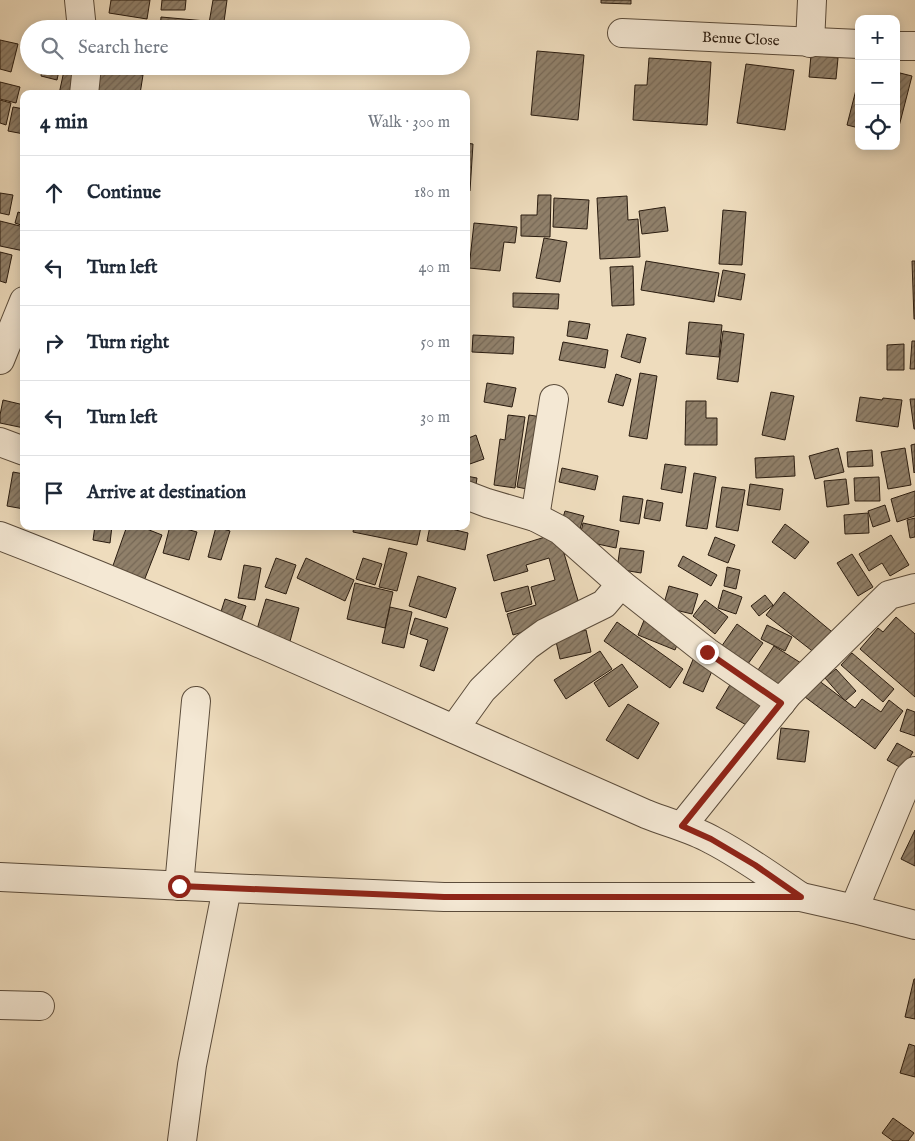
<!DOCTYPE html>
<html lang="en">
<head>
<meta charset="utf-8">
<style>
	body { margin:0; font-family:"IM FELL English",serif; background:#f6f6f7; color:#1f2937 }
	.controls { position:absolute; right:15px; top:15px; display:grid; overflow:hidden; border-radius:10px; box-shadow:0 2px 12px #0003 }
	.controls button { width:45px; height:45px; display:grid; place-items:center; padding:0; border:0; border-bottom:1px solid #e0e1e3; background:#fff; color:#1f2937; font:25px sans-serif }
	.stop { position:absolute; width:15px; height:15px; margin:-11px; border:4px solid #8f2418; border-radius:50%; background:#fff }
	.stop.end { background:#8f2418; border-color:#fff; box-shadow:0 1px 5px #0008 }
	.list { margin:0; padding:0; list-style:none }
	h2 { display:flex; justify-content:space-between; align-items:center; height:65px; margin:0; padding:0 20px; font-size:21px }
	h2 small { font-size:16px; font-weight:400; color:#747a83 }
	.list li { display:grid; grid-template-columns:32px 1fr auto; gap:15px; align-items:center; box-sizing:border-box; height:75px; padding:0 20px; border-top:1px solid #e0e1e3 }
	.list b { display:block; font-size:19px; white-space:nowrap }
	.list em { font-size:16px; font-style:normal; color:#747a83 }
	.icon { flex:none; width:28px; height:28px; fill:none; stroke:currentColor; stroke-width:2; stroke-linecap:round; stroke-linejoin:round }
	.map { position:relative; flex:none; width:915px; height:1141px; overflow:hidden }
	.search { position:absolute; background:#fff; box-shadow:0 2px 12px #0003; left:20px; top:20px; width:450px; height:55px; display:flex; align-items:center; gap:12px; box-sizing:border-box; padding:0 18px; border-radius:28px; color:#747a83; font-size:19px }
	.panel { position:absolute; background:#fff; box-shadow:0 2px 12px #0003; left:20px; top:90px; width:450px; height:440px; border-radius:10px }
	.map>svg:first-child { display:block }
	.building { fill:url(#building-hatch); stroke:#2a1c10 }
	.lines { fill:none; stroke-linecap:round; stroke-linejoin:round }
	.minor-casing { stroke:#5b4c3b; stroke-width:30 }
	.minor { stroke:#f4e8d4; stroke-width:28 }
	.route { stroke:#8f2418; stroke-width:6 }
	.labels { text-anchor:middle; dominant-baseline:central; stroke-width:5; stroke-linejoin:round; paint-order:stroke }
	.street-label { font-size:15px; fill:#2a1c10; stroke:#f4e8d4 }
</style>
</head>
<body>
<div class="map">
<svg width="915" height="1141" viewBox="0 0 915 1141">
	<defs>
		<pattern id="building-hatch" width="6" height="6" patternUnits="userSpaceOnUse" patternTransform="scale(1.25)"><rect width="6" height="6" fill="#90806a"/><path d="M-1 1l2-2M0 6l6-6M5 7l2-2" fill="none" stroke="#766856"/></pattern>
	</defs>
	<rect width="100%" height="100%" fill="#eedcbd"/>
	<filter id="stains"><feTurbulence type="fractalNoise" baseFrequency=".004" numOctaves="4"/><feColorMatrix values="0 0 0 0 .2 0 0 0 0 .09 0 0 0 0 .02 0 0 0 .5 -.17"/></filter>
	<radialGradient id="worn" r=".72"><stop offset=".6" stop-color="#630" stop-opacity="0"/><stop offset="1" stop-color="#630" stop-opacity=".3"/></radialGradient>
	<g class="building">
		<path d="M111,0H150L147,19L109,13Z"/>
		<path d="M162,0H186L185,10H161Z"/>
		<path d="M213,0H227L223,29H208Z"/>
		<path d="M601,0H631V4L601,3Z"/>
		<path d="M161,17L206,21L205,29H160Z"/>
		<path d="M0,40L18,44L11,72L0,69Z"/>
		<path d="M537,51L584,55L578,120L531,115Z"/>
		<path d="M811,55L838,58L836,79L809,77Z"/>
		<path d="M649,58L711,62L707,125L633,120L635,85H647Z"/>
		<path d="M746,64L794,70L785,130L737,123Z"/>
		<path d="M43,66H60L57,80L41,76Z"/>
		<path d="M65,66L83,70L77,94H59Z"/>
		<path d="M129,66H147L146,74L129,71Z"/>
		<path d="M98,69L143,75L140,94H129L96,90Z"/>
		<path d="M896,72L912,76L896,138Z"/>
		<path d="M859,78V128L847,125Z"/>
		<path d="M0,82L20,87L16,103L0,99Z"/>
		<path d="M0,100L11,103L6,125L0,123Z"/>
		<path d="M13,107L24,109V134L8,131Z"/>
		<path d="M466,143L473,144L470,191H466Z"/>
		<path d="M0,193L13,195L9,215L0,213Z"/>
		<path d="M538,195H551L550,237L521,236V215H537Z"/>
		<path d="M627,196L628,220L638,219L640,257L600,259L597,198Z"/>
		<path d="M554,198L589,200L587,229L553,227Z"/>
		<path d="M665,207L668,231L642,234L639,211Z"/>
		<path d="M723,210L746,212L742,265L719,264Z"/>
		<path d="M18,212L24,214V226L15,223Z"/>
		<path d="M0,221L24,227V251L0,246Z"/>
		<path d="M474,223L517,227L515,243L504,242L500,271L469,268Z"/>
		<path d="M544,238L567,242L560,282L536,278Z"/>
		<path d="M0,252L12,255L6,283L0,281Z"/>
		<path d="M646,261L719,273L714,302L641,290Z"/>
		<path d="M912,261H915V319H914Z"/>
		<path d="M633,266L634,305L612,306L610,267Z"/>
		<path d="M723,270L745,274L741,300L718,296Z"/>
		<path d="M513,293L559,294L558,309L513,307Z"/>
		<path d="M569,321L590,324L587,339L567,336Z"/>
		<path d="M689,322L722,325L719,357L686,354Z"/>
		<path d="M723,331L744,334L738,382L717,379Z"/>
		<path d="M627,334L646,338L640,363L621,357Z"/>
		<path d="M473,335L514,337L513,354L472,352Z"/>
		<path d="M912,341H915V369H910Z"/>
		<path d="M563,342L608,350L605,368L559,360Z"/>
		<path d="M904,344V370H887V345Z"/>
		<path d="M640,373L657,376L647,439L629,436Z"/>
		<path d="M616,374L631,379L623,406L608,402Z"/>
		<path d="M487,383L516,388L512,407L484,402Z"/>
		<path d="M771,392L794,396L785,440L762,435Z"/>
		<path d="M860,397L882,400L883,398L902,400L898,427L856,421Z"/>
		<path d="M910,399H915V429H914Z"/>
		<path d="M3,400L24,405V428L0,423V415Z"/>
		<path d="M686,401H706V418H717V445H685Z"/>
		<path d="M508,415L525,417L515,488L494,485L500,439L505,440Z"/>
		<path d="M529,415L548,418L537,491L517,487Z"/>
		<path d="M476,435L484,459L467,465L466,439Z"/>
		<path d="M915,444V472L914,473L911,445Z"/>
		<path d="M838,448L844,472L815,479L809,456Z"/>
		<path d="M905,448L911,485L888,489L881,452Z"/>
		<path d="M872,450L873,466L848,467L847,452Z"/>
		<path d="M794,456L795,476L756,478L755,458Z"/>
		<path d="M665,464L686,467L682,493L661,489Z"/>
		<path d="M562,468L598,476L595,490L559,482Z"/>
		<path d="M13,472L24,474V509L7,506Z"/>
		<path d="M694,473L716,477L707,529L686,526Z"/>
		<path d="M466,476L477,478L475,491L466,489Z"/>
		<path d="M879,477L880,501H855L854,478Z"/>
		<path d="M846,479L849,504L827,507L824,481Z"/>
		<path d="M750,484L783,489L780,510L747,505Z"/>
		<path d="M722,487L745,490L738,531L716,527Z"/>
		<path d="M915,491V516L897,522L891,499Z"/>
		<path d="M623,496L643,499L639,524L620,521Z"/>
		<path d="M647,500L663,503L660,521L644,518Z"/>
		<path d="M885,505L890,521L873,527L868,511Z"/>
		<path d="M565,511L584,516L579,532L560,527Z"/>
		<path d="M868,513L869,533L845,534L844,515Z"/>
		<path d="M915,518V537L910,538L907,520Z"/>
		<path d="M583,523L619,531L616,548L579,540Z"/>
		<path d="M785,524L809,542L795,559L772,542Z"/>
		<path d="M95,526H112L110,543L93,540Z"/>
		<path d="M127,526H139L162,535L142,586L110,574Z"/>
		<path d="M170,526H175L197,532L189,560L163,553Z"/>
		<path d="M354,526H420L421,527L417,545L353,532Z"/>
		<path d="M430,526H439L468,533L465,550L427,541Z"/>
		<path d="M216,527L230,531L221,560L208,557Z"/>
		<path d="M558,533L582,614L513,635L507,614L536,605L531,587L555,580L549,558L526,565L528,571L494,581L487,555Z"/>
		<path d="M891,535L909,565L890,576L882,563L869,571L859,554Z"/>
		<path d="M715,537L735,545L728,563L708,555Z"/>
		<path d="M389,548L407,553L397,591L379,587Z"/>
		<path d="M620,548L644,551L641,573L617,569Z"/>
		<path d="M852,554L873,587L858,596L837,563Z"/>
		<path d="M683,556L717,575L711,586L678,566Z"/>
		<path d="M276,558L296,565L286,594L265,587Z"/>
		<path d="M306,558L354,580L345,601L297,578Z"/>
		<path d="M363,558L382,564L375,585L356,579Z"/>
		<path d="M244,565L261,568L255,600L238,598Z"/>
		<path d="M727,567L740,570L736,589L724,586Z"/>
		<path d="M418,576L456,588L446,618L409,606Z"/>
		<path d="M355,583L393,592L385,628L347,619Z"/>
		<path d="M528,586L532,604L506,612L501,593Z"/>
		<path d="M669,586L698,594L692,614L663,607Z"/>
		<path d="M723,590L742,597L736,614L718,608Z"/>
		<path d="M784,592L837,636L820,657L766,615Z"/>
		<path d="M765,595L773,605L759,616L751,606Z"/>
		<path d="M225,599L246,606L239,628L218,621Z"/>
		<path d="M266,599L299,608L289,645L255,636Z"/>
		<path d="M705,600L728,617L715,634L693,616Z"/>
		<path d="M390,607L412,612L404,648L382,643Z"/>
		<path d="M896,617L915,634V697L860,649L878,628L883,632Z"/>
		<path d="M415,618L448,628L434,671L420,666L428,640L410,634Z"/>
		<path d="M645,618L682,633L675,650L638,635Z"/>
		<path d="M617,622L683,669L670,688L604,641Z"/>
		<path d="M737,624L763,643L745,668L719,650Z"/>
		<path d="M767,625L792,637L785,651L761,639Z"/>
		<path d="M586,630L591,652L560,659L555,637Z"/>
		<path d="M774,646L801,663L783,691L756,673Z"/>
		<path d="M600,651L612,669L566,699L554,680Z"/>
		<path d="M852,653L894,689L883,702L841,665Z"/>
		<path d="M695,655L715,664L703,692L683,683Z"/>
		<path d="M622,664L638,687L609,707L594,683Z"/>
		<path d="M836,669L856,691L845,701L825,678Z"/>
		<path d="M734,678L767,697L750,727L716,708Z"/>
		<path d="M818,680L855,708L862,699L881,712L889,700L903,711L875,749L805,697Z"/>
		<path d="M628,704L659,723L638,759L606,740Z"/>
		<path d="M907,709L915,712V736L900,731Z"/>
		<path d="M781,728L809,731L805,762L777,759Z"/>
		<path d="M897,743L913,752L903,769L887,760Z"/>
		<path d="M915,830V866L901,859Z"/>
		<path d="M914,979H915V1019L905,1017Z"/>
		<path d="M909,1044L915,1046V1077L900,1073Z"/>
		<path d="M893,1118L914,1133L908,1141H893L882,1133Z"/>
	</g>
	<g class="lines">
		<defs>
			<g id="minor">
				<path d="M79,0L82,29"/>
				<path id="s1" d="M622,33L859,44"/>
				<path d="M810,43L812,0"/>
				<path d="M896,46H915"/>
				<path d="M84,94L87,66"/>
				<path d="M0,360L24,301"/>
				<path d="M0,442L24,451"/>
				<path d="M466,495L487,503L535,517L560,530L621,584L707,652L781,703"/>
				<path d="M535,517L554,399"/>
				<path d="M0,536C166,600 329,674 492,746C544,769 595,792 646,814C668,823 691,828 712,840C743,856 772,877 801,897"/>
				<path d="M454,729L482,690L527,646L545,633L604,604L621,584"/>
				<path d="M682,826L788,694L889,595L915,588"/>
				<path d="M0,877L227,888L444,897H801L854,909L915,925"/>
				<path d="M179,886L196,701"/>
				<path d="M854,909L909,777L915,771"/>
				<path d="M0,1005L40,1006"/>
				<path d="M182,1141L192,1065L227,888"/>
			</g>
		</defs>
		<use href="#minor" class="minor-casing"/>
		<use href="#minor" class="minor"/>
	</g>
	<g class="lines">
		<path class="route" d="M179,886L444,897H801L755,865L711,839L682,826L781,703L707,652"/>
	</g>
	<g class="labels">
		<g class="street-label">
			<text stroke="none"><textPath href="#s1" startOffset="119">Benue Close</textPath></text>
		</g>
	</g>
	<rect width="100%" height="100%" filter="url(#stains)"/>
	<rect width="100%" height="100%" fill="url(#worn)"/>
</svg>
<div class="controls">
<button>+</button>
<button>−</button>
<button><svg class="icon" aria-label="locate" viewBox="0 0 24 24"><circle cx="12" cy="12" r="6"/><path d="M12 2v4M12 18v4M2 12h4M18 12h4"/></svg></button>
</div>
<div class="stop" style="left:179px;top:886px"></div>
<div class="stop end" style="left:707px;top:652px"></div>
<div class="search"><svg class="icon" aria-label="search" viewBox="0 0 24 24"><circle cx="10" cy="10" r="6"/><path d="M15 15l6 6"/></svg>Search here</div>
<section class="panel">
<h2>4 min<small>Walk · 300 m</small></h2>
<ul class="list">
<li><svg class="icon" aria-label="ahead" viewBox="0 0 24 24"><path d="M12 20V5M6 11l6-6 6 6"/></svg><div><b>Continue</b></div><em>180 m</em></li>
<li><svg class="icon" aria-label="left" viewBox="0 0 24 24"><path d="M17 20v-9H6M10 6l-5 5 5 5"/></svg><div><b>Turn left</b></div><em>40 m</em></li>
<li><svg class="icon" aria-label="right" viewBox="0 0 24 24"><path d="M7 20v-9h11M14 6l5 5-5 5"/></svg><div><b>Turn right</b></div><em>50 m</em></li>
<li><svg class="icon" aria-label="left" viewBox="0 0 24 24"><path d="M17 20v-9H6M10 6l-5 5 5 5"/></svg><div><b>Turn left</b></div><em>30 m</em></li>
<li><svg class="icon" aria-label="arrive" viewBox="0 0 24 24"><path d="M6 21V4h12l-3 4 3 4H6"/></svg><div><b>Arrive at destination</b></div></li>
</ul>
</section>
</div>
</body>
</html>
